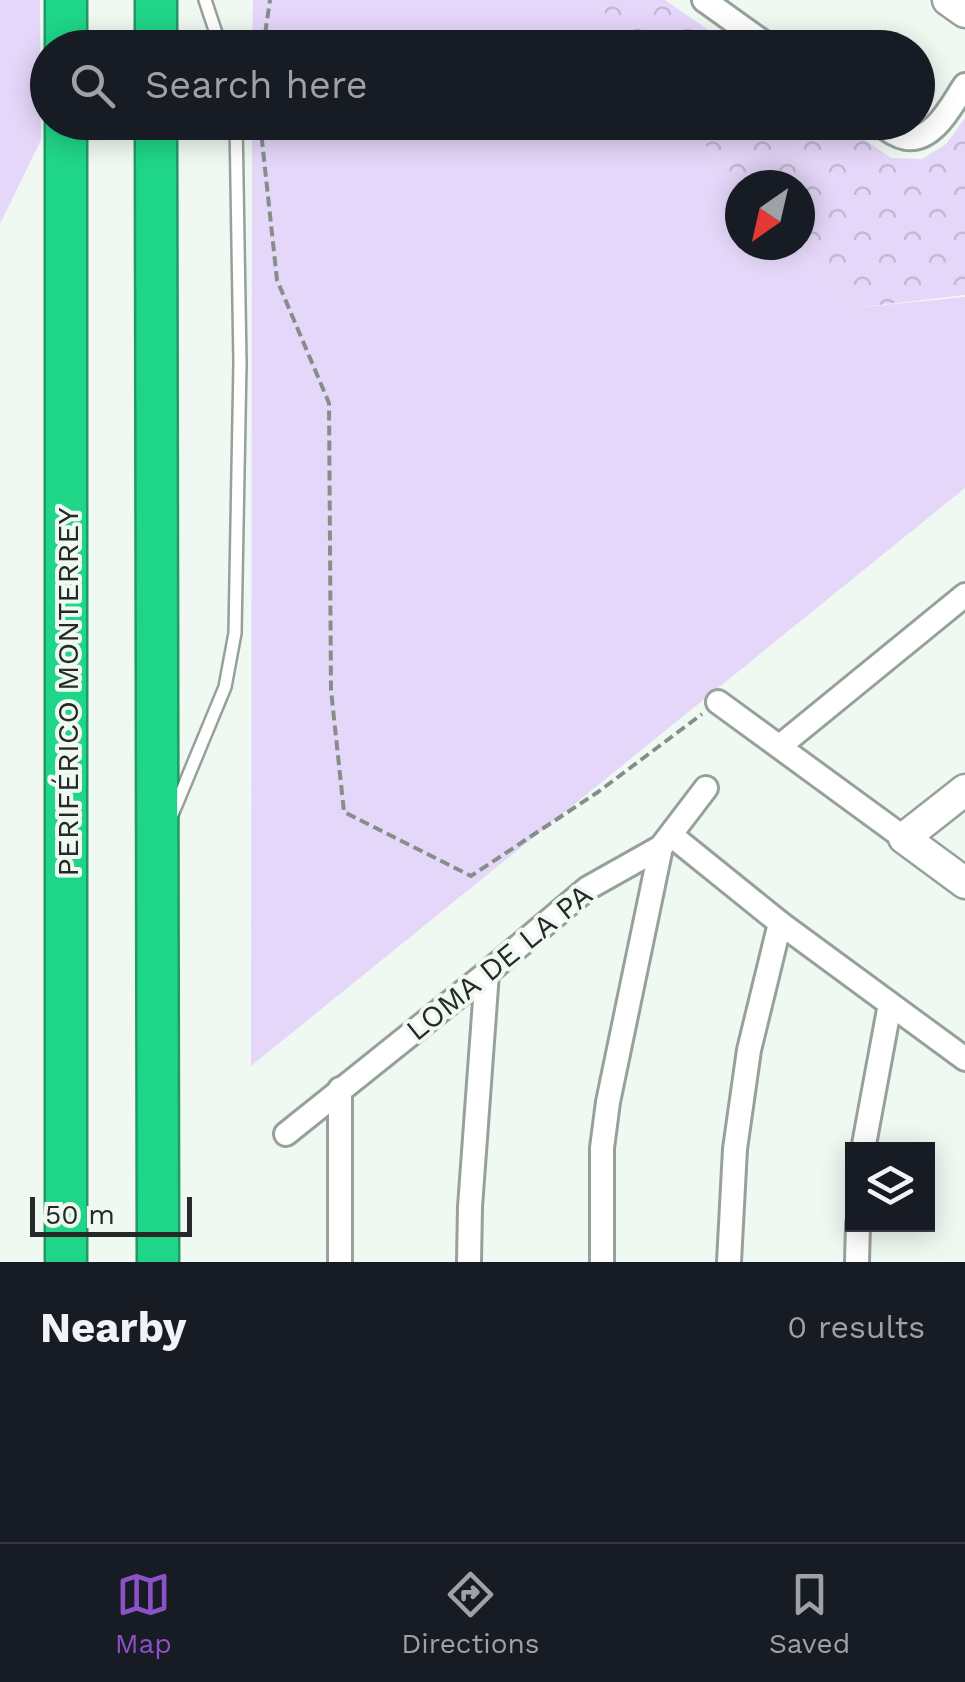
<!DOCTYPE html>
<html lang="en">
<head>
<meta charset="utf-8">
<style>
	body { margin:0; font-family:"Work Sans",sans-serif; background:#242831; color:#f1f3f6 }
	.controls { position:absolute; right:30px; bottom:30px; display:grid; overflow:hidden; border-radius:0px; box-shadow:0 5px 25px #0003 }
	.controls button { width:90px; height:90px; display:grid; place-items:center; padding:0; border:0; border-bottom:2px solid #363941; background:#171b24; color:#f1f3f6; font:50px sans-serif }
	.compass { position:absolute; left:725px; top:170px; width:90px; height:90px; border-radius:50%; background:#171b24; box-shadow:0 5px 25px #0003; rotate:214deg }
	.scale { position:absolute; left:30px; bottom:25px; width:162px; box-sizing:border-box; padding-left:10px; border:5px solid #262927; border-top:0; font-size:28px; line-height:35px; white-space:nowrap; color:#262927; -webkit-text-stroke:8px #eff9f2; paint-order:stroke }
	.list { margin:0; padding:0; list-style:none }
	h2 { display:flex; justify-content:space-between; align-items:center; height:130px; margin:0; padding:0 40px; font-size:42px }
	h2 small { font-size:32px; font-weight:400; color:#9ea1a6 }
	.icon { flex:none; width:55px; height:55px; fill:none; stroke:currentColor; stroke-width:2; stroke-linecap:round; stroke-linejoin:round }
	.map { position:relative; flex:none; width:965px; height:1262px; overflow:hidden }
	.search { position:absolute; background:#171b24; box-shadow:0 5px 25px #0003; left:30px; right:30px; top:30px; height:110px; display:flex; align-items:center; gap:25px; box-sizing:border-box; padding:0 35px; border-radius:55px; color:#9ea1a6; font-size:38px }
	.sheet { height:280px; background:#171b24 }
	nav { display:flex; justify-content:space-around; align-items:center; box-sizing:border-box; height:140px; border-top:2px solid #363941; background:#171b24; font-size:28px; color:#9ea1a6 }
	nav a { display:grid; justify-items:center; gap:5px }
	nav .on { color:#8d51c7 }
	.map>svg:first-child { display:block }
	.green { fill:#e5d7f9 }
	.park { fill:url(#park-crowns) }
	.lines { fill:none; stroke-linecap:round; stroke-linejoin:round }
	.lane-casing { stroke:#97a19b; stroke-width:16 }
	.street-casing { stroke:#97a19b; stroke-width:28 }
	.secondary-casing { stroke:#97a19b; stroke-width:35 }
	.highway-casing { stroke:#219965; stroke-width:45 }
	.path { stroke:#878e89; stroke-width:4; stroke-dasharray:10 5; stroke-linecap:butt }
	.lane { stroke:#fff; stroke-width:11 }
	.street { stroke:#fff; stroke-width:22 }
	.secondary { stroke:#fff; stroke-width:30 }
	.highway { stroke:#1fd587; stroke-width:40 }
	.labels { text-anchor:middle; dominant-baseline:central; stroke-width:8; stroke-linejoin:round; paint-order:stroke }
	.street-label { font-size:30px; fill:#262927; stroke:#eff9f2 }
</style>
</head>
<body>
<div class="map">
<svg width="965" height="1262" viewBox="0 0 965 1262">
	<defs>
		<pattern id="park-crowns" width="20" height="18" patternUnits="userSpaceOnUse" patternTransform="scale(2.5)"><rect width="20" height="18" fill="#e5d7f9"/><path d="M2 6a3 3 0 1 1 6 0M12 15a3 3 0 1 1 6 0" fill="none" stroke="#c4b9d5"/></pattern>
	</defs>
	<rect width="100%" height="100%" fill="#eff9f2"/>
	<g class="green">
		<path d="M0,0H40L41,140L0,224Z"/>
		<path d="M253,0H596L629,48H252Z"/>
		<path d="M252,123H685L742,185L740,245H796L853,308L965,297V488L251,1066Z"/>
	</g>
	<g class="park">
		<path d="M596,0H665L733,47H628Z"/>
		<path d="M965,118V295L853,308L796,245H800V185H742L685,123H841L891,158L922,159L946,144Z"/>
	</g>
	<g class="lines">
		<defs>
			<g id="lane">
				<path d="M205,0L221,48"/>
				<path d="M172,815L225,687L235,633L240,363L236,122"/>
			</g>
			<g id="street">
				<path d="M704,0L771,48"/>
				<path d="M877,122C886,128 895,136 906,138C934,142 952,104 965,85"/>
				<path d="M718,702L904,838"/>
				<path d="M780,746L965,595"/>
				<path d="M671,835L780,923L965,1059"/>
				<path d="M340,1089V1262"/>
				<path d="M286,1134L487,973L588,888L661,847L706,788"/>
				<path d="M863,1150L890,1004"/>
				<path d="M469,1262L470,1207L487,973"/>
				<path d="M602,1262V1148L608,1102L661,847"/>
				<path d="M729,1262L735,1149L749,1050L780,923"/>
				<path d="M857,1262L858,1224"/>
			</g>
			<g id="secondary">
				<path d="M948,0L965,12"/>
				<path d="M965,790L904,838L965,883"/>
			</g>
			<g id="highway">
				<path d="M156,0V48"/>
				<path d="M66,48V0"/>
				<path d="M156,122L158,1262"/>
				<path d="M66,1262V122"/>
			</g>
		</defs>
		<use href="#lane" class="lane-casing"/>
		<use href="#street" class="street-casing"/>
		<use href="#secondary" class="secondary-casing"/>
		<use href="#highway" class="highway-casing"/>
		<g class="path">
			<path d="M263,48L270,0"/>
			<path d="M260,122L277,280L329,403L331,690L344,812L471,876L598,792L702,714"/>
		</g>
		<use href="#lane" class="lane"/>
		<use href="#street" class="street"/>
		<use href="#secondary" class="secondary"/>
		<use href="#highway" class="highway"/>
	</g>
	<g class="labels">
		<g class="street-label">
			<text transform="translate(67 692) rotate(-90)">PERIFÉRICO MONTERREY</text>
			<text transform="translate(499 962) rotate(-39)">LOMA DE LA PA</text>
		</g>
	</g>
</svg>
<div class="controls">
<button><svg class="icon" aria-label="layers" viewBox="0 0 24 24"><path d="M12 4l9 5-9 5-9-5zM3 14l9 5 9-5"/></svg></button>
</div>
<svg class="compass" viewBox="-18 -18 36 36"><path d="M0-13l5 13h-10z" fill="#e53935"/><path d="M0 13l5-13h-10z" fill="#9ea1a6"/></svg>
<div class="scale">50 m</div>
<div class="search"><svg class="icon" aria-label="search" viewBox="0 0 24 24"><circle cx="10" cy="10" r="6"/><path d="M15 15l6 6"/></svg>Search here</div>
</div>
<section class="sheet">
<h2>Nearby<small>0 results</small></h2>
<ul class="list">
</ul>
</section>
<nav>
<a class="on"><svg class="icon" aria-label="map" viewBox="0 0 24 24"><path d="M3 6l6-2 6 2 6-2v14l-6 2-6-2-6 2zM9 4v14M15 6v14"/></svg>Map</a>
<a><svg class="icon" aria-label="directions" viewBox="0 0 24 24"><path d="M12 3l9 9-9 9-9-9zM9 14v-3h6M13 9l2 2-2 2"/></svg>Directions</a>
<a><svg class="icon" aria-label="saved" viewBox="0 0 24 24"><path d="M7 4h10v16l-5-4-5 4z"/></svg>Saved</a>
</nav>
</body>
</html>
